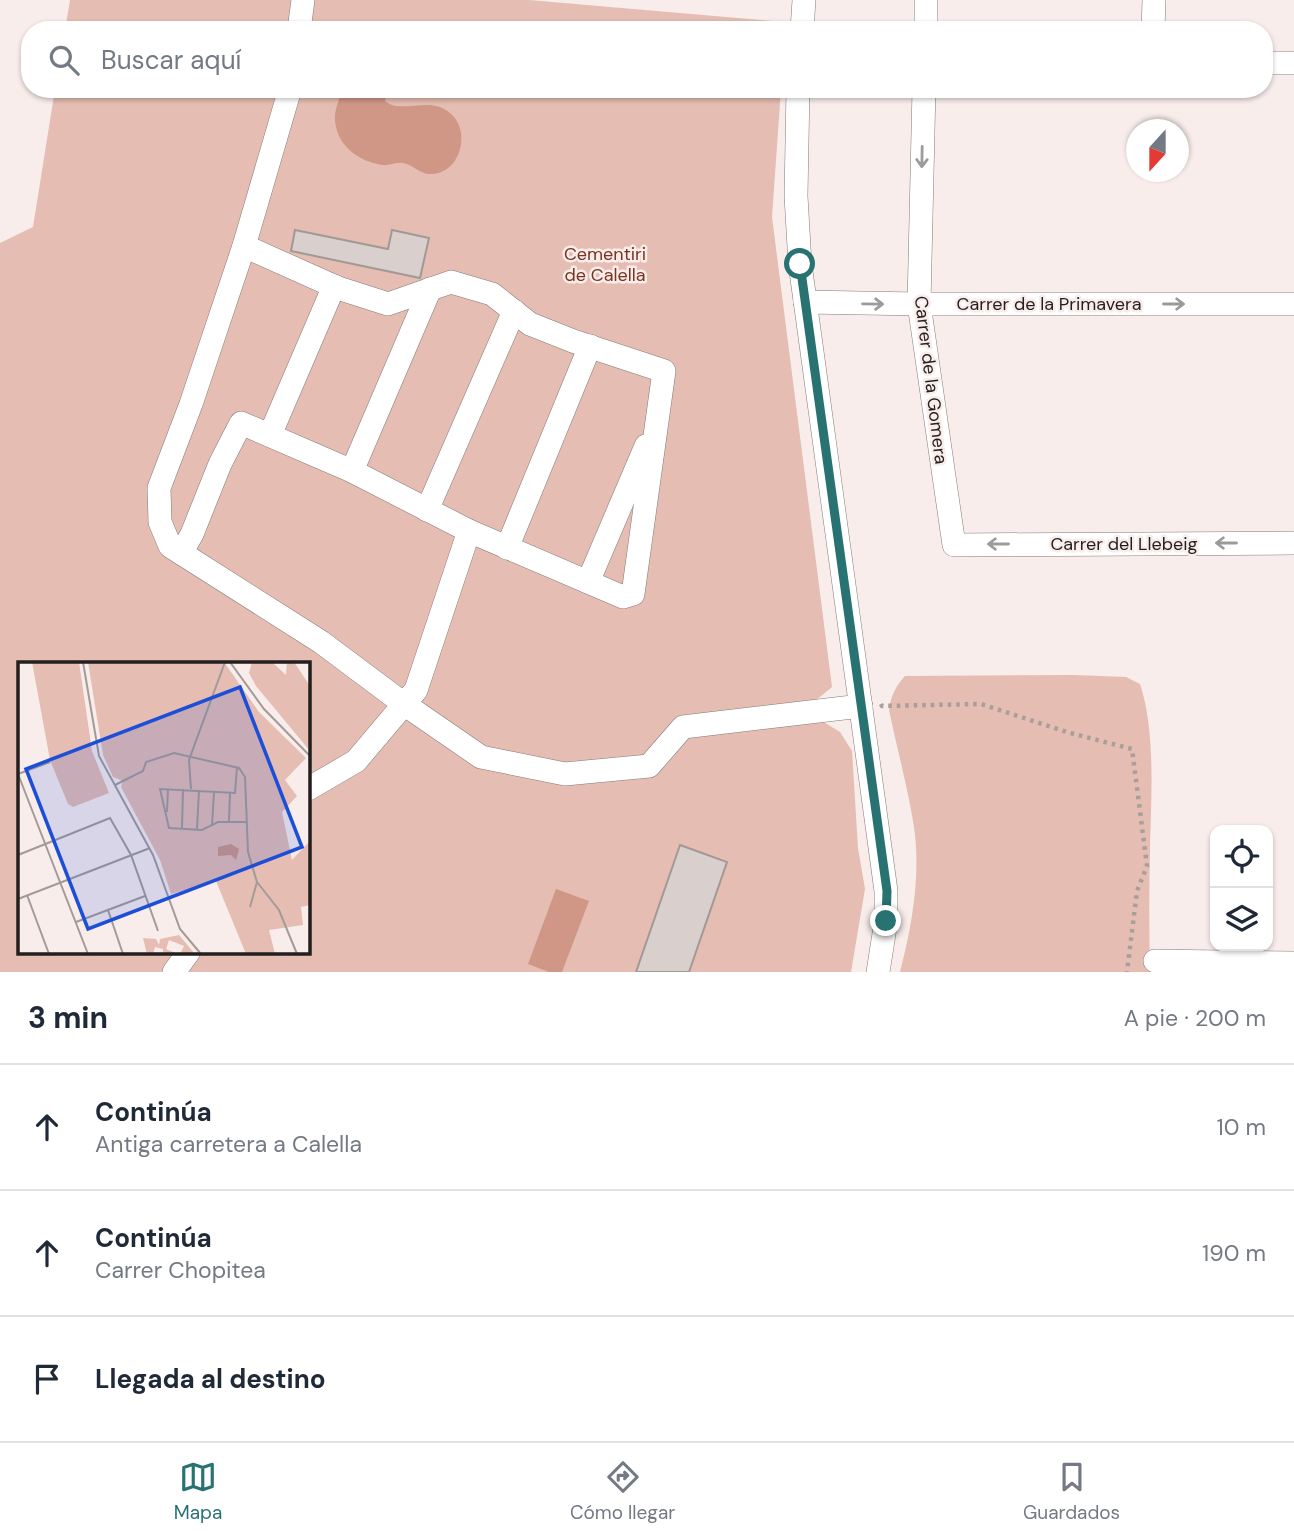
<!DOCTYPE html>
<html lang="es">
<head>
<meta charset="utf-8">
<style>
	body { margin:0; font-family:"DM Sans",sans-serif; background:#f2f2f3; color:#1f2937 }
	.controls { position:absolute; right:21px; bottom:21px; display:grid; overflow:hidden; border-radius:14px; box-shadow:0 2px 5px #0004 }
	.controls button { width:63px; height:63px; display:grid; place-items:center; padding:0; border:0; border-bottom:2px solid #e0e1e3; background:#fff; color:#1f2937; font:35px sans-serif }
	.compass { position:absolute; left:1126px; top:119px; width:63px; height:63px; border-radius:50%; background:#fff; box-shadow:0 2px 5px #0004; rotate:201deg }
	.stop { position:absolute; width:21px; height:21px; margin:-16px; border:5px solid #287272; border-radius:50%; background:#fff }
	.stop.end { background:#287272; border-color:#fff; box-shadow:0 2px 7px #0008 }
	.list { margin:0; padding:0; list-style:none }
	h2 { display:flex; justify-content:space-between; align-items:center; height:91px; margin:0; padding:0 28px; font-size:30px }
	h2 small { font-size:23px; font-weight:400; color:#747a83 }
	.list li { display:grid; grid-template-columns:46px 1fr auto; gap:21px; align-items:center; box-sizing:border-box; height:126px; padding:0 28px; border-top:2px solid #e0e1e3 }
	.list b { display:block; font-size:26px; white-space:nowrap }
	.list p { margin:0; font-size:23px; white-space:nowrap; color:#747a83 }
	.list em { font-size:23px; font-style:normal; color:#747a83 }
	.icon { flex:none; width:38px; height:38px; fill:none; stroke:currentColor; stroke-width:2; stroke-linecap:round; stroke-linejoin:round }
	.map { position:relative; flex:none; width:1294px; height:972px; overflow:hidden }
	.search { position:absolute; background:#fff; box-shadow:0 2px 5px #0004; left:21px; right:21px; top:21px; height:77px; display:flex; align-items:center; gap:18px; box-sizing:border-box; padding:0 24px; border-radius:28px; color:#747a83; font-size:26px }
	.sheet { height:469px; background:#fff }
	nav { display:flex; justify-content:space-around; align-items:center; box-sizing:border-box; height:98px; border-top:2px solid #e0e1e3; background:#fff; font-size:19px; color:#747a83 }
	nav a { display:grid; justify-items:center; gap:4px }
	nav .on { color:#287272 }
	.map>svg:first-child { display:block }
	.green { fill:#e5bdb2; fill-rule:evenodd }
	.water { fill:#d09686 }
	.building { fill:#d9cfcc; stroke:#a29895; stroke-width:2 }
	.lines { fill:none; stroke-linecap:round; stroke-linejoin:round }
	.minor-casing { stroke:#847b78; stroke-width:24 }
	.path { stroke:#a79f9c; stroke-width:4.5; stroke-dasharray:3.5 5; stroke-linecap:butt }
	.minor { stroke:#fff; stroke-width:23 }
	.oneway { stroke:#9c9a9a }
	.route { stroke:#287272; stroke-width:9 }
	.labels { text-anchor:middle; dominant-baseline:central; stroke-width:5; stroke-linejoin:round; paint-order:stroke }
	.park-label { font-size:18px; fill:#79321f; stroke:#f8edea }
	.street-label { font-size:18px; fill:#231f1e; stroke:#f8edea }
	.inset-road { fill:none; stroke:#a39b98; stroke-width:2 }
	.view { fill:#1d4ed8; fill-opacity:0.15; stroke:#1d4ed8; stroke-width:3.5 }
	.inset-edge { fill:none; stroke:#231f1e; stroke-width:3.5 }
</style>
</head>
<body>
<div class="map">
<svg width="1294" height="972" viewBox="0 0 1294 972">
	<rect width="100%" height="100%" fill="#f8edea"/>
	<g class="green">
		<path d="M70,0H529L784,22V30H65Z"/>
		<path d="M55,89H781L772,217L832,687L815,701L809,713L840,732L852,751L858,848L865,889L851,972H0V243L33,227ZM19,664H308V953H19Z"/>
		<path d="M1074,675L1126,677L1140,684C1156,732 1151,799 1150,849C1149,890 1149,931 1150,972H900C912,926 921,875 914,827C908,788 897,749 889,710C891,696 895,687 905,676Z"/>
	</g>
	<g class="water">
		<path d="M342,89H387L385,101C402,116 433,92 454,117C470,136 459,173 432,174C420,175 414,165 403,163C395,162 389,166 382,165C358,161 337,146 335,120C334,110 340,99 342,89Z"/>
		<path d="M556,889L589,901L562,972H549L528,964Z"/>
	</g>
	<g class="building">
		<path d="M295,230L388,249L392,230L429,238L420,278L291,251Z"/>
		<path d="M680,845L727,862L689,972H636Z"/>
	</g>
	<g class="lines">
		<defs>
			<g id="minor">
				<path d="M299,30L303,0"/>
				<path d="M802,30L804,0"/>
				<path d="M926,30V0"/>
				<path d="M1153,30L1154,0"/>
				<path d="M1264,63H1294"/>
				<path d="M290,89L244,246L191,404L159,488L160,522L170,546L321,642L404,704L481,757L565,774L649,766L683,727L861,706"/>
				<path d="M798,89L796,196L800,264L886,891V921L878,972"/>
				<path d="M924,89L919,304L954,545L1294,543"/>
				<path d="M805,302L919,304H1294"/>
				<path d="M270,435L334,286"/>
				<path d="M352,471L430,289"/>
				<path d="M427,510L514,311"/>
				<path d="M507,548L590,346"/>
				<path d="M181,553L192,534L220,464L241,423L352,471L469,531L623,597L633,594L664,371L573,341L530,324L492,294L451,282L388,304L338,288L244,246"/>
				<path d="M588,582L646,446"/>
				<path d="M308,789L356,761L416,690L469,531"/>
				<path d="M1155,961L1294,963"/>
				<path d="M174,972L188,953"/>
			</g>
		</defs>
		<use href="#minor" class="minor-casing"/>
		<path class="path" d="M881,704L882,706L981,704L1070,733L1132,749L1147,866L1137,891L1127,972"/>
		<use href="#minor" class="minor"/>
	</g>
	<defs><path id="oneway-shaft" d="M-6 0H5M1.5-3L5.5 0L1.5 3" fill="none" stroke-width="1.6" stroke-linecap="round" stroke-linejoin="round" transform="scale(1.75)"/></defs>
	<g class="oneway">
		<use href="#oneway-shaft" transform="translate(922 157) rotate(91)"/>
		<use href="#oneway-shaft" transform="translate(873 304) rotate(1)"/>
		<use href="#oneway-shaft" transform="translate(1174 304)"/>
		<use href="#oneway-shaft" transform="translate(1226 543) rotate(180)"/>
		<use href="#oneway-shaft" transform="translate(998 544) rotate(180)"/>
	</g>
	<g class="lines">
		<path class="route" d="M800,264L887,891L886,921"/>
	</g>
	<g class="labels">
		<g class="park-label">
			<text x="605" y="254">Cementiri<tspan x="605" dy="21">de Calella</tspan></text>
		</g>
		<g class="street-label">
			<text x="1049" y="304">Carrer de la Primavera</text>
			<text transform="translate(931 380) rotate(83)">Carrer de la Gomera</text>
			<text x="1124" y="544">Carrer del Llebeig</text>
		</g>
	</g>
	<g transform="translate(18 662)">
		<rect width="292" height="292" fill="#f8edea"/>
		<path d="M14,0H61L74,89L91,131L55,145L50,142L32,98ZM70,0H206L241,50L288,96L267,118L279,134L264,150L274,198L292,179V243L283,245L285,263L251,268L257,292H228L198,219L153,232L142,198L103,125L105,119L95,115L85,93ZM234,0H254L268,13L269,0H276L292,24V89L238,24L231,11ZM161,273L177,292H162L166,284L151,278L148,287L160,292H145V287L137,285L135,292H129L125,276L138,277L141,283L142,277Z" fill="#e5bdb2"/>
		<path d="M213,182L221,187L218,198L213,193L200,194V185Z" fill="#d09686"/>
		<path class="inset-road" d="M65,0L81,94L135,193L162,267L183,292M212,0L246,47L293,95M219,105L217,131L142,127L151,166L184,168L200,160H228M0,112L70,292M0,112L32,100M97,123L125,109L128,100L156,91L221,106L227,115L230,190L239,220L232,245M173,127L171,98L207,0M149,150L150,127M211,159L212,131M194,164L196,130M164,166L165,127M179,167L181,128M0,193L92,156L113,193L140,269M239,220L261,248L279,292M9,233L31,292M0,237L132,186M90,248L105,292M58,260L127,234"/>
		<path class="view" d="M222,25L284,185L70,267L8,107Z"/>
		<rect width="292" height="292" class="inset-edge"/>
	</g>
</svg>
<div class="controls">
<button><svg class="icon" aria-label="locate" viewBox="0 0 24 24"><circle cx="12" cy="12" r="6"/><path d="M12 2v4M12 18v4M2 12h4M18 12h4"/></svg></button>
<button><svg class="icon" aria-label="layers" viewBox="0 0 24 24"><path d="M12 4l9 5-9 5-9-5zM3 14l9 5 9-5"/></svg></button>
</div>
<svg class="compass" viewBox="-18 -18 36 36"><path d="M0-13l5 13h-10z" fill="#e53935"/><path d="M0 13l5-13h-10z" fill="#747a83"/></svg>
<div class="stop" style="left:800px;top:264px"></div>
<div class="stop end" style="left:886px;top:921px"></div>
<div class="search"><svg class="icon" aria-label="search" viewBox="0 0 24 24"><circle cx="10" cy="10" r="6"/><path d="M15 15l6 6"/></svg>Buscar aquí</div>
</div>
<section class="sheet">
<h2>3 min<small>A pie · 200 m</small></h2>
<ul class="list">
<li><svg class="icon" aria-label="ahead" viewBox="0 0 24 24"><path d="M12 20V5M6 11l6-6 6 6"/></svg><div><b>Continúa</b><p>Antiga carretera a Calella</p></div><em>10 m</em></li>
<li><svg class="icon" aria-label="ahead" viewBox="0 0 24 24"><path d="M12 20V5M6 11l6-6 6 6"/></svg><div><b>Continúa</b><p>Carrer Chopitea</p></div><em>190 m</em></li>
<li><svg class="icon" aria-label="arrive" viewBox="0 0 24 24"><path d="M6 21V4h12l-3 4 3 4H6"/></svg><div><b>Llegada al destino</b></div></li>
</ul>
</section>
<nav>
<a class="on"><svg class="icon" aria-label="map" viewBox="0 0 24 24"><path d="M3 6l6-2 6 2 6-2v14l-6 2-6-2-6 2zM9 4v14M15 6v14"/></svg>Mapa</a>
<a><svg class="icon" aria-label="directions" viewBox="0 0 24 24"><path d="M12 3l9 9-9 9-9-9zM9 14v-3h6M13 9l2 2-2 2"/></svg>Cómo llegar</a>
<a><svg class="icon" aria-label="saved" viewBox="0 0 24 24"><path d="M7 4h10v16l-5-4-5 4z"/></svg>Guardados</a>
</nav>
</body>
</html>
